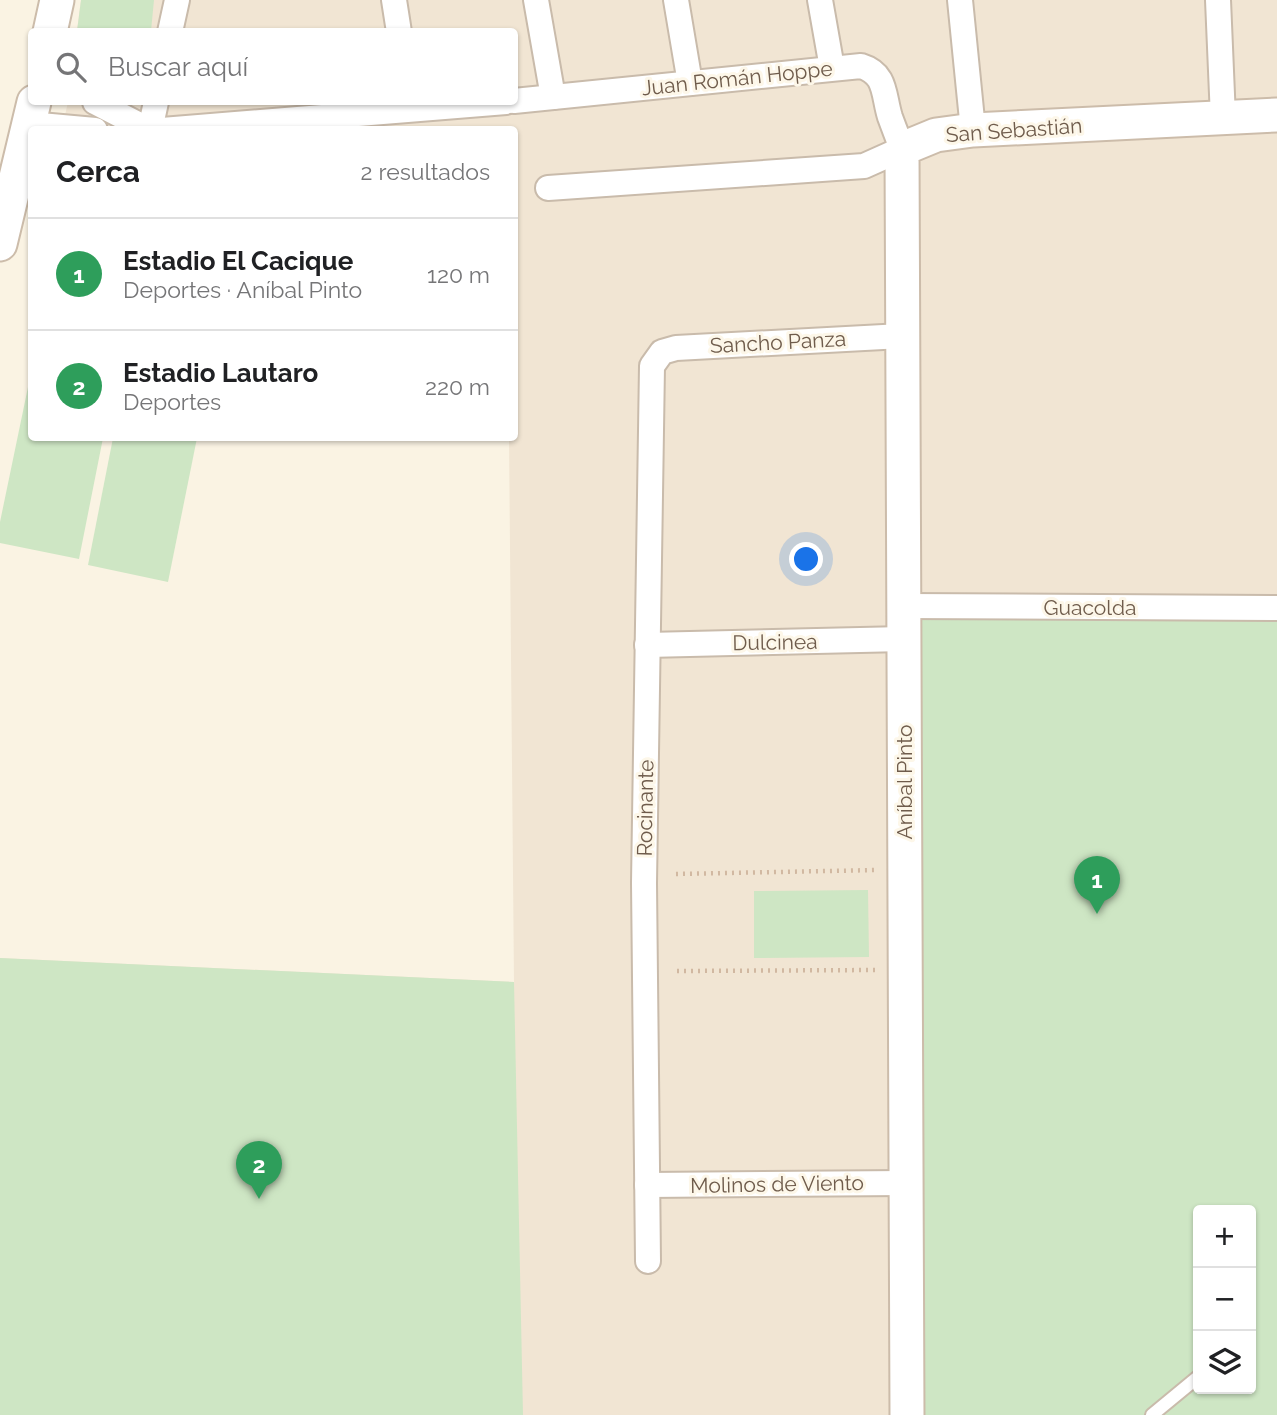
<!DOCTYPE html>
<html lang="es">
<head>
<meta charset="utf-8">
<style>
	body { margin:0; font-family:Raleway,sans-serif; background:#f6f6f6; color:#202124 }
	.controls { position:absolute; right:21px; bottom:21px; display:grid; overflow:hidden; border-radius:7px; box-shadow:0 2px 5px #0004 }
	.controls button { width:63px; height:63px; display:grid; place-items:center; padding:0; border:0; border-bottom:2px solid #e0e0e0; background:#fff; color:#202124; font:35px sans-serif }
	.you { position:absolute; left:807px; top:560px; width:24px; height:24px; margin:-18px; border:5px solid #fff; border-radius:50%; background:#1a73e8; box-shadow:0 0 0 10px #1a73e833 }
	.badge { display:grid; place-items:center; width:46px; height:46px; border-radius:50%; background:#734a3a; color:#fff; font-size:23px; font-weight:700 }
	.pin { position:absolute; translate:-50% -58px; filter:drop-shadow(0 2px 4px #0008) }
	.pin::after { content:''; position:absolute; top:37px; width:24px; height:21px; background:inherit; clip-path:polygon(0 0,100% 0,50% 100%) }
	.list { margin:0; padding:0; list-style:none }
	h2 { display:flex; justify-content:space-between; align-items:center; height:91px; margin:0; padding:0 28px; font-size:30px }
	h2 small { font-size:23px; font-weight:400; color:#757577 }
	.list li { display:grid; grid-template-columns:46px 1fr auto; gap:21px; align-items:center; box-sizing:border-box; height:112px; padding:0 28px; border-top:2px solid #e0e0e0 }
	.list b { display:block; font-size:26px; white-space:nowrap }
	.list p { margin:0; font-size:23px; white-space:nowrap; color:#757577 }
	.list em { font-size:23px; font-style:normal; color:#757577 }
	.icon { flex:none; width:38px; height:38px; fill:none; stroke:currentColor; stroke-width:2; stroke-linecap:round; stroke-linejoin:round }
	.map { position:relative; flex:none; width:1277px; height:1415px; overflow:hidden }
	.search { position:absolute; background:#fff; box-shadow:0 2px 5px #0004; left:28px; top:28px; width:490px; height:77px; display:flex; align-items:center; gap:18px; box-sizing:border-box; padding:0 24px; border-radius:7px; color:#757577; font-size:26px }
	.panel { position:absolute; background:#fff; box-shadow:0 2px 5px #0004; left:28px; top:126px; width:490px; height:315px; border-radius:7px }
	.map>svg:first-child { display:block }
	.residential { fill:#f1e5d3; fill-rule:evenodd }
	.green { fill:#cee6c4; fill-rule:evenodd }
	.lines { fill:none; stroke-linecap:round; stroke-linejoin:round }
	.lane-casing { stroke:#c9bbab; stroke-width:16 }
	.street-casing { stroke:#c9bbab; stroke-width:28 }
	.secondary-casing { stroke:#ccbcaa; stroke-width:37 }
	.path { stroke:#d1b8a1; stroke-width:4.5; stroke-dasharray:2 5; stroke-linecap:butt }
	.lane { stroke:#fff; stroke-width:12 }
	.street { stroke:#fff; stroke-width:24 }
	.secondary { stroke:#fff; stroke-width:33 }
	.labels { text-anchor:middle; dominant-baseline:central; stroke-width:6; stroke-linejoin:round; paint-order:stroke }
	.street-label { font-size:21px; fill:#6f5c4c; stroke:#fdf7e9 }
</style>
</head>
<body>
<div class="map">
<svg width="1277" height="1415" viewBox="0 0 1277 1415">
	<rect width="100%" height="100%" fill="#faf3e3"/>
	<path class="residential" d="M81,0H1277V1415H0V958L514,982L509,438H514V130L62,129L68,102H514V32L77,31ZM1198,1210H1251V1389H1198Z"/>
	<g class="green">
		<path d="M81,0H154L151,31H77Z"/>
		<path d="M28,387L31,388L32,438H103L79,559L0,543V522Z"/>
		<path d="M113,438H197L168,582L88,565Z"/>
		<path d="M915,617L1277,618V1415H919ZM1198,1210H1251V1389H1198Z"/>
		<path d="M868,890L869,957L754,958V891Z"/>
		<path d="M0,958L514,982L523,1415H0Z"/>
	</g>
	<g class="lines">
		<defs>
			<path id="lane" d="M1152,1415L1198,1377"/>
			<g id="street">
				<path d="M394,0L399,32"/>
				<path d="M536,0L553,97"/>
				<path d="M676,0L690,83"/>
				<path d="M820,0L832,68"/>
				<path d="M960,0L973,130"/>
				<path d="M1218,0L1223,118"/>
				<path d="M170,32L177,0"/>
				<path d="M514,101L861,66C887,74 883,95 890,117C894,128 898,138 902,149L864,166L548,188"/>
				<path d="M95,102L149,130"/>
				<path d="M29,124L95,130"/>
				<path d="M150,130L156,102"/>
				<path d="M162,130L506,102"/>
				<path d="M903,606L1277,608"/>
				<path d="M647,645L904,639"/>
				<path d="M647,1185L906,1183"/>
				<path d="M648,1261L644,883L652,366L662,352L676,348L902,336"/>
			</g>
			<g id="secondary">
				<path d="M50,32L57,0"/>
				<path d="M0,244L34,102"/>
				<path d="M907,1415L902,149L936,135L973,130L1277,115"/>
			</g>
		</defs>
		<use href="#lane" class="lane-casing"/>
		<use href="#street" class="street-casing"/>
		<use href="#secondary" class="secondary-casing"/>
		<g class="path">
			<path d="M676,874L878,870"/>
			<path d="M677,971L878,970"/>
		</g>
		<use href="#lane" class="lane"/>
		<use href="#street" class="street"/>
		<use href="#secondary" class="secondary"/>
	</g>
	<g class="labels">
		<g class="street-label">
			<text transform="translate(737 78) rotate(-6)">Juan Román Hoppe</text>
			<text transform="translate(1014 130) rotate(-4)">San Sebastián</text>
			<text transform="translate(778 342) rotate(-3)">Sancho Panza</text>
			<text x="1090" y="607">Guacolda</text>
			<text transform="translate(775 642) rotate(-1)">Dulcinea</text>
			<text transform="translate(904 782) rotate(-90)">Aníbal Pinto</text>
			<text transform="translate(645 808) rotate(-89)">Rocinante</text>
			<text transform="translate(777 1184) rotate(-1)">Molinos de Viento</text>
		</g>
	</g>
</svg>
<div class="controls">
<button>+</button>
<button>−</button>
<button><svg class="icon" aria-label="layers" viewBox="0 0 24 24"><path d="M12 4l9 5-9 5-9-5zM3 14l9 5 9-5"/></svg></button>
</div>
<div class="you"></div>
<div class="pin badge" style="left:1097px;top:914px;background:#2e9e5b">1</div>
<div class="pin badge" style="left:259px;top:1199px;background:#2e9e5b">2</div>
<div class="search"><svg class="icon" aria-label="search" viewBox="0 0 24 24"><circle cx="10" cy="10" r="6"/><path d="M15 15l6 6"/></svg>Buscar aquí</div>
<section class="panel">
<h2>Cerca<small>2 resultados</small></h2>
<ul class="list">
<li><span class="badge" style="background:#2e9e5b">1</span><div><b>Estadio El Cacique</b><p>Deportes · Aníbal Pinto</p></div><em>120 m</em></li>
<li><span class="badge" style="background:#2e9e5b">2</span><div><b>Estadio Lautaro</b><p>Deportes</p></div><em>220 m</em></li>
</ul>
</section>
</div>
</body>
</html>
